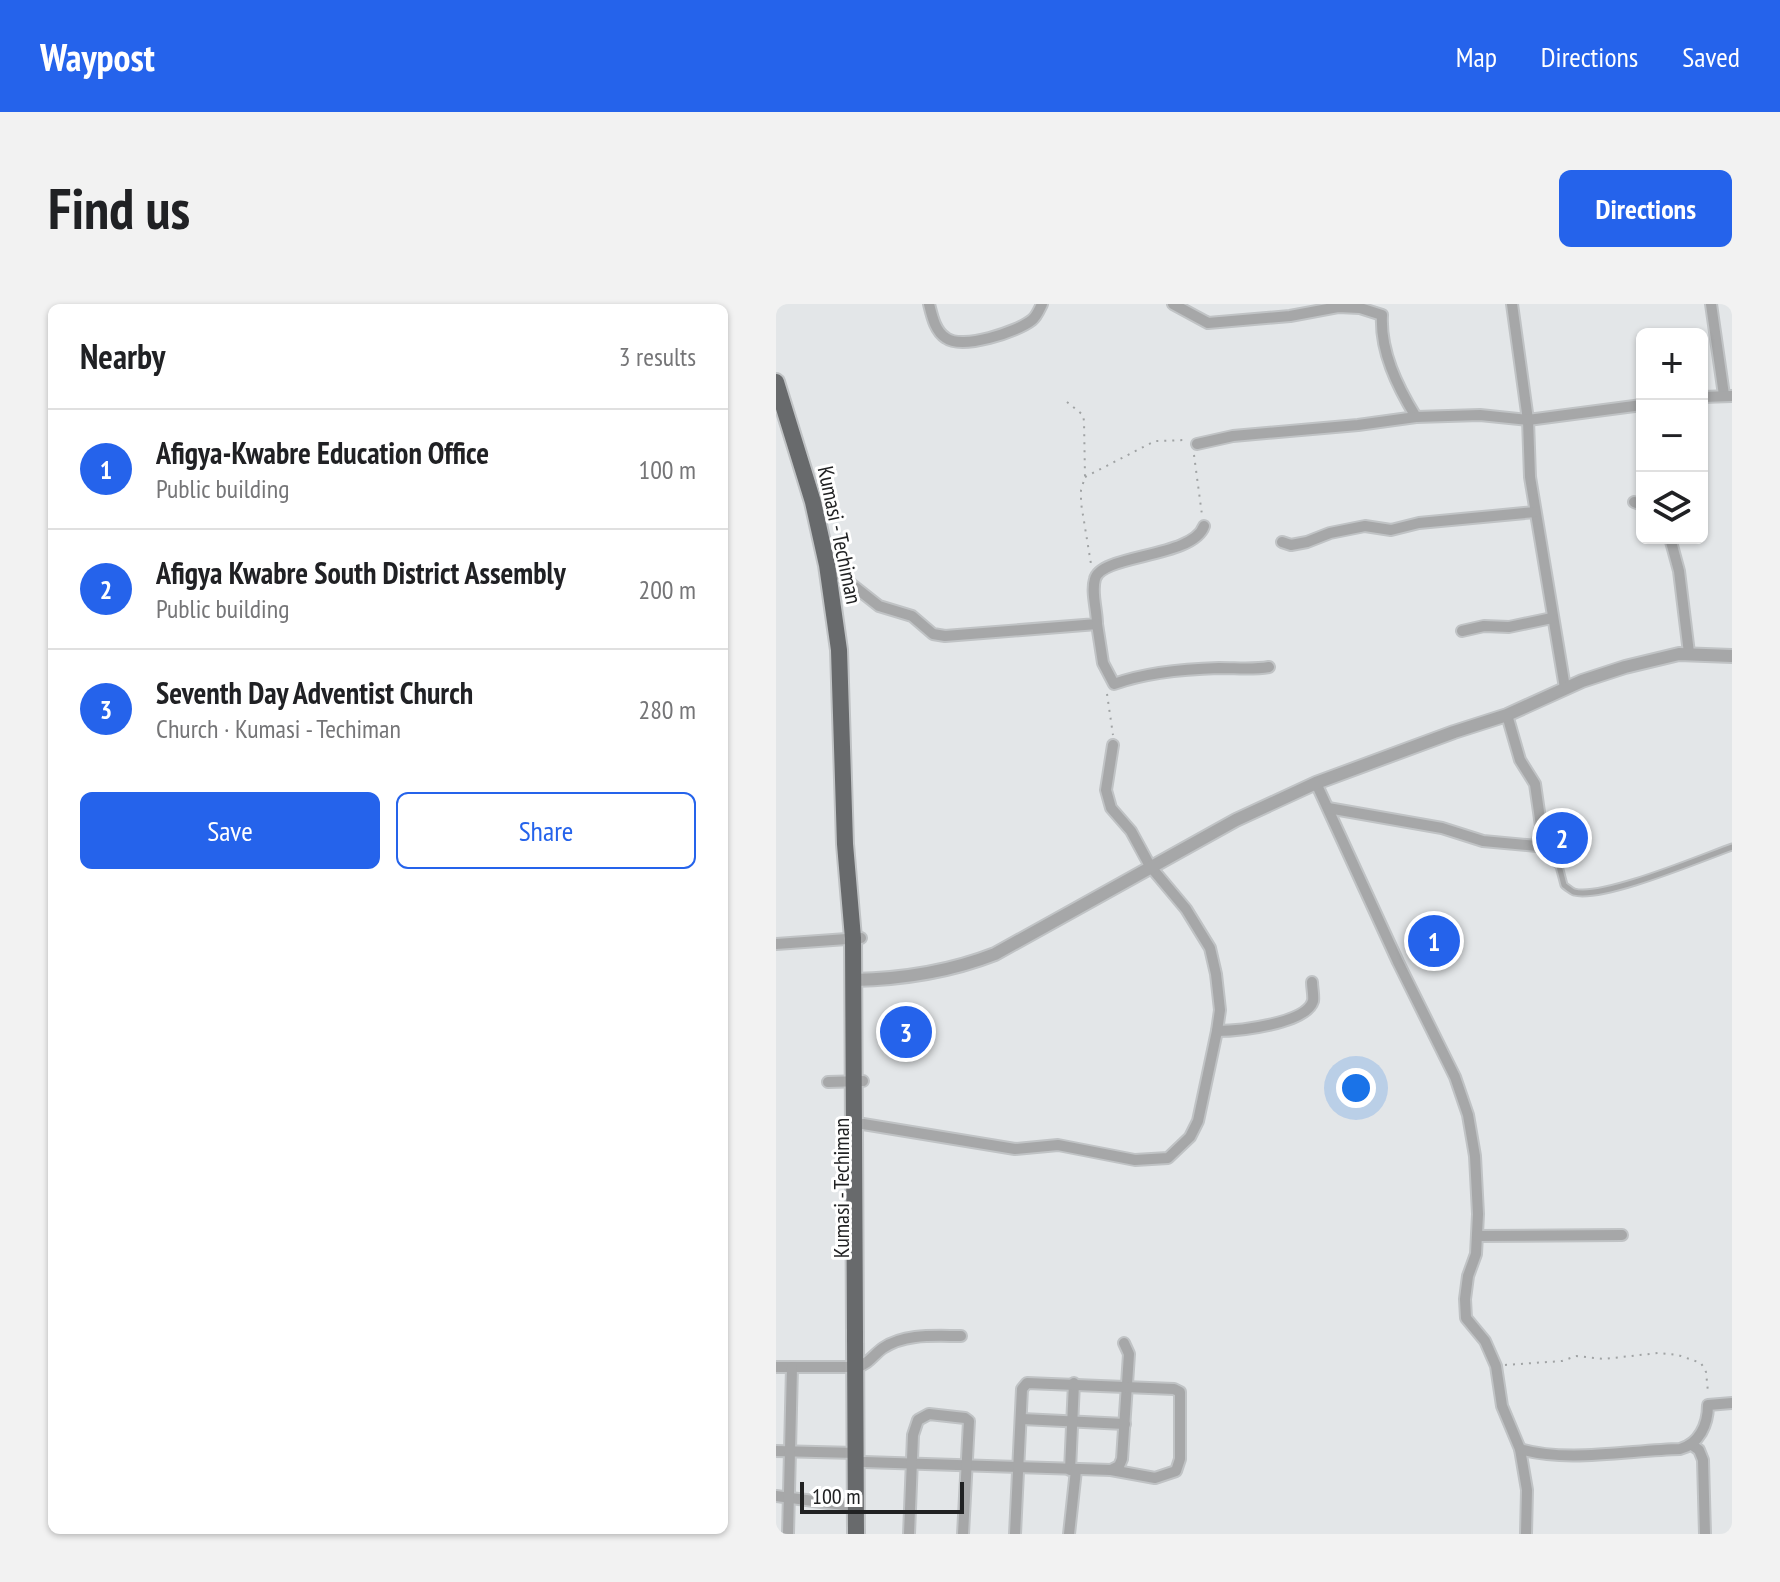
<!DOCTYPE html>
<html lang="en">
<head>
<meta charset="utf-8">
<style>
	body { margin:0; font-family:"PT Sans Narrow",sans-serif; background:#f2f2f2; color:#202124 }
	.controls { position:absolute; right:24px; top:24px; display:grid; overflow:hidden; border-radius:12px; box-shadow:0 2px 6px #0004 }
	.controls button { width:72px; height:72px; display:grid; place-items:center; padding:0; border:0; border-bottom:2px solid #e0e0e0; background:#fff; color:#202124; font:40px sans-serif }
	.scale { position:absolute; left:24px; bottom:20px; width:164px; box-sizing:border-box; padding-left:8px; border:4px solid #212223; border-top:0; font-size:22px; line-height:28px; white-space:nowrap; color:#212223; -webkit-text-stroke:6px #fff; paint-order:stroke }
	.you { position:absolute; left:580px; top:784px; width:28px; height:28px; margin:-20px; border:6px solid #fff; border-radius:50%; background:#1a73e8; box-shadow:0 0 0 12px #1a73e833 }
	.badge { display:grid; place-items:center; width:52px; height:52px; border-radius:50%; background:#2563eb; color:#fff; font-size:26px; font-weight:700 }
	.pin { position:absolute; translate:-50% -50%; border:4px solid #fff; box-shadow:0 2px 8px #0006 }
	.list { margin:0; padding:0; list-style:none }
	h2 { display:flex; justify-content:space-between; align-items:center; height:104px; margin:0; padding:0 32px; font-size:34px }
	h2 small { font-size:26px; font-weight:400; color:#757577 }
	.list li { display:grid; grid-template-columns:52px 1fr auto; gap:24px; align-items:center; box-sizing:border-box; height:120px; padding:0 32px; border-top:2px solid #e0e0e0 }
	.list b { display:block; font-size:30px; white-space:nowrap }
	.list p { margin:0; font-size:26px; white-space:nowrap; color:#757577 }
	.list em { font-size:26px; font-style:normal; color:#757577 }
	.actions { display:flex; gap:16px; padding:24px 32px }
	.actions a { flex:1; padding:18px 0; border:2px solid #2563eb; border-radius:12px; text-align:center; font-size:28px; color:#2563eb }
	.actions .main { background:#2563eb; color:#fff }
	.icon { flex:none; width:44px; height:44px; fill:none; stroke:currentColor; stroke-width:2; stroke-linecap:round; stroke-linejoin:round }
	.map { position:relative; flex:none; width:956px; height:1230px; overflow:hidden; border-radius:12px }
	header { display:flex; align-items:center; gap:48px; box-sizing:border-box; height:112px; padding:0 40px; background:#2563eb; color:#fff }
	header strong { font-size:38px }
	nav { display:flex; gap:44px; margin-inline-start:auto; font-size:28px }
	.intro { display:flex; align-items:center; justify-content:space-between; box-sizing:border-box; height:192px; padding:0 48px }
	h1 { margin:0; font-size:56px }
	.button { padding:20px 36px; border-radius:12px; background:#2563eb; color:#fff; font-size:28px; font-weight:700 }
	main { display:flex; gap:48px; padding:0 48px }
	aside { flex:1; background:#fff; border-radius:12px; box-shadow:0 2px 6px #0004 }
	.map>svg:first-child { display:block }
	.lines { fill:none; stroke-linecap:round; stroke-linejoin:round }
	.service-casing { stroke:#c0c3c5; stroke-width:9 }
	.minor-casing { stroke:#c0c3c5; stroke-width:14 }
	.tertiary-casing { stroke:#c0c3c5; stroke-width:16 }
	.trunk-casing { stroke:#c0c3c5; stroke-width:20 }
	.path { stroke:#a0a3a4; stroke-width:2; stroke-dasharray:2 6; stroke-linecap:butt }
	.service { stroke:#a6a7a8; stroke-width:5 }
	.minor { stroke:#a6a7a8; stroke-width:10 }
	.tertiary { stroke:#a6a7a8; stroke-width:12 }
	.trunk { stroke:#686a6c; stroke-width:16 }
	.labels { text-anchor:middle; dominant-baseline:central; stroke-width:6; stroke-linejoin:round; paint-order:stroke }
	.street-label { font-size:22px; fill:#212223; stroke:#fff }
</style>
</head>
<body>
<header>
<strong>Waypost</strong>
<nav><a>Map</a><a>Directions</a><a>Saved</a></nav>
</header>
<div class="intro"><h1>Find us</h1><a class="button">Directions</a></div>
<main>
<aside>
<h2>Nearby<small>3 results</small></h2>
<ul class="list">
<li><span class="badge">1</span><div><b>Afigya-Kwabre Education Office</b><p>Public building</p></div><em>100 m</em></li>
<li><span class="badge">2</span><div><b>Afigya Kwabre South District Assembly</b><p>Public building</p></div><em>200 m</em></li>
<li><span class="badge">3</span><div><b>Seventh Day Adventist Church</b><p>Church · Kumasi - Techiman</p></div><em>280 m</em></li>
</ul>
<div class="actions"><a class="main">Save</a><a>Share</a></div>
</aside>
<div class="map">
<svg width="956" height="1230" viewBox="0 0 956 1230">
	<rect width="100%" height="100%" fill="#e3e6e8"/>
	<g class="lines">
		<defs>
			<path id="service" d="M761,543L783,562L788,581C789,582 797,588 798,588C826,596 925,554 956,543"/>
			<g id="minor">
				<path d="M153,0C156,12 159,27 170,34C186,46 241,28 256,16C261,12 263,6 266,0"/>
				<path d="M397,0L432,19L514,12L562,3L584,4L606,11C604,47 621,82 640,113"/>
				<path d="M736,0L752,116L754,173L789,384"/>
				<path d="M935,0L948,91"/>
				<path d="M926,93L956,92"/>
				<path d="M421,140L457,132L582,121L640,113L704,111L752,116L866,101"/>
				<path d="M858,198L866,201"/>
				<path d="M894,234L903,267L913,349"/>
				<path d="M506,238L515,241L531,238L554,229L589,222L615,226L643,219L759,208"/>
				<path d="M51,261L103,302L136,312L157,330L169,332L321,320C321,306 315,288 319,275C325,250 417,254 428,222"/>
				<path d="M321,320L327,359L338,380C371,368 409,365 443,364C461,364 476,366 493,363"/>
				<path d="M686,327L708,322L733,323L776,314"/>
				<path d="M540,479L622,658L679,773L692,811L699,852L702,910L700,950L692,972L689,995L690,1014L709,1037L720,1062L726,1102L744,1145L751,1186L750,1230"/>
				<path d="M552,504L666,524L707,537L761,542L765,522L759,480L744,456L731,411"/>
				<path d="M0,640L85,634"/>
				<path d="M441,727C462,727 530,720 537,697C538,692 536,684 536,678"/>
				<path d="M52,778L87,777"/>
				<path d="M87,820L239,845L282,841L359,856L392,854L414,833L422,817L441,727L444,706L440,670L434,644L410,605L374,562L355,527L335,504L330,486L337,441"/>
				<path d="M701,932L846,931"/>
				<path d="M0,1063H81C93,1060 98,1050 107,1044C129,1029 160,1032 185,1032"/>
				<path d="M246,1115L349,1120"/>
				<path d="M916,1141L923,1146L927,1156L929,1230"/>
				<path d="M744,1145C790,1159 855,1146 904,1145C923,1140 932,1121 932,1101L956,1099"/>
				<path d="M0,1147L80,1149"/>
				<path d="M88,1158L335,1166L343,1162L346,1155L353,1050L348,1039"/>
				<path d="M294,1166L298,1079"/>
				<path d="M0,1192L82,1203"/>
				<path d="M12,1230L16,1063"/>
				<path d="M133,1230L137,1131L142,1116L153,1110L189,1114L193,1117L187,1230"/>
				<path d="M239,1230L246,1085L251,1079L398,1085L404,1088V1155L400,1167L379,1174L335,1166"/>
				<path d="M293,1230L300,1166"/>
			</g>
			<path id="tertiary" d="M78,676C127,675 173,668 219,650L460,516L540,479L678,428L731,411L806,377L849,363L903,350L956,352"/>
			<path id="trunk" d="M0,78L37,198L51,261L63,346L69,540L77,634L80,1230"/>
		</defs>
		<use href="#service" class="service-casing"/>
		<use href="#minor" class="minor-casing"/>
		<use href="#tertiary" class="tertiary-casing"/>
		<use href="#trunk" class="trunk-casing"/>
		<g class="path">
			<path d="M291,98L307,111L308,117L309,173L305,186V199L315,260"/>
			<path d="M418,151L426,211"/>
			<path d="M309,173L379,137L410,136"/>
			<path d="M331,390L337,431"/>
			<path d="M729,1061L786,1057L800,1052L828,1055L882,1049L902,1051L925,1059L930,1068L932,1088"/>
		</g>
		<use href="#service" class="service"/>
		<use href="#minor" class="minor"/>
		<use href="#tertiary" class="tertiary"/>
		<use href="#trunk" class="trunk"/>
	</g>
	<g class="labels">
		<g class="street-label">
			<text transform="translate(64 231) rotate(78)">Kumasi - Techiman</text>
			<text transform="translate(65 884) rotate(-90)">Kumasi - Techiman</text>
		</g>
	</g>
</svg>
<div class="controls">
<button>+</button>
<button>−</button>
<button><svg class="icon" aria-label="layers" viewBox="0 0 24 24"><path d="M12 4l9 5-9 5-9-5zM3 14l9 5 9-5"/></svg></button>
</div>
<div class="scale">100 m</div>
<div class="you"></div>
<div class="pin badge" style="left:658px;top:637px">1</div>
<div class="pin badge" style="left:786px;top:534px">2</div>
<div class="pin badge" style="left:130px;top:728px">3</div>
</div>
</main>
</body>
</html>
